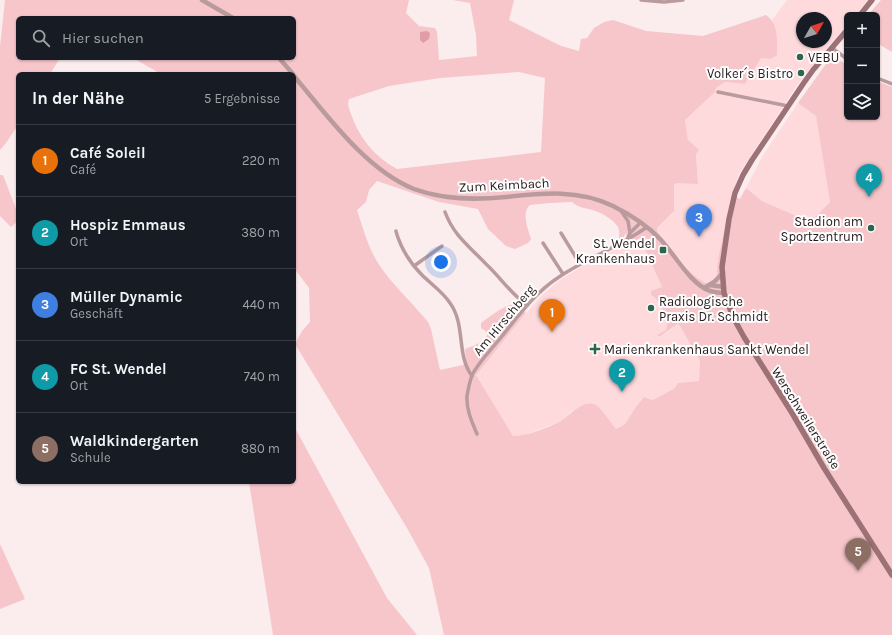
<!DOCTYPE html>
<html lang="de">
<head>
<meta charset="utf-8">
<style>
	body { margin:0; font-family:Karla,sans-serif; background:#242831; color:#f1f3f6 }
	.controls { position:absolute; right:12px; top:12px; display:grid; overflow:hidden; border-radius:6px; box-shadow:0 1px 3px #0004 }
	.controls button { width:36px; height:36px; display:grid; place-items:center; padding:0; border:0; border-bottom:1px solid #363941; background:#171b24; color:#f1f3f6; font:20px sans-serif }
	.compass { position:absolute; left:796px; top:12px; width:36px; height:36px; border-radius:50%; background:#171b24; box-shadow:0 1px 3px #0004; rotate:51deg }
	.you { position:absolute; left:441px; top:262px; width:14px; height:14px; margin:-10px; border:3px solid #fff; border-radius:50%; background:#1a73e8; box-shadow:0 0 0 6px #1a73e833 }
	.badge { display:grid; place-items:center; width:26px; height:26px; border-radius:50%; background:#ea580c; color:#fff; font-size:13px; font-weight:700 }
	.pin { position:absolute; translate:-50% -33px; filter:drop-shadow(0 1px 2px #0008) }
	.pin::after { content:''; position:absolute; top:21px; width:14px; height:12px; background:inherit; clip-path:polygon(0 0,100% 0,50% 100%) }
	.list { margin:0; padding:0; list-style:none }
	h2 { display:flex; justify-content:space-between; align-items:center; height:52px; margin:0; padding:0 16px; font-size:17px }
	h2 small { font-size:13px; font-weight:400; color:#9ea1a6 }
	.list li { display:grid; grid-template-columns:26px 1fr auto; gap:12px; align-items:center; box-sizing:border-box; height:72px; padding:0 16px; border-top:1px solid #363941 }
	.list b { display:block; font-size:15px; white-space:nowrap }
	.list p { margin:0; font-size:13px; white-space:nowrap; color:#9ea1a6 }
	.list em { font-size:13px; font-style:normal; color:#9ea1a6 }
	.icon { flex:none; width:22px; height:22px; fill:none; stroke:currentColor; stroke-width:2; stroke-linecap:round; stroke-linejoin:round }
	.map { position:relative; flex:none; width:892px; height:635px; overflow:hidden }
	.search { position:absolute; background:#171b24; box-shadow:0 1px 3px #0004; left:16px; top:16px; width:280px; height:44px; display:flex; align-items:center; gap:10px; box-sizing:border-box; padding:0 14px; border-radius:6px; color:#9ea1a6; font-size:15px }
	.panel { position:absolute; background:#171b24; box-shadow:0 1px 3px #0004; left:16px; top:72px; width:280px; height:412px; border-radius:6px }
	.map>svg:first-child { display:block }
	.built { fill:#fedadd; fill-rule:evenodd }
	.green { fill:#f6c6cb; fill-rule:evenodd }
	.water { fill:#e09da5 }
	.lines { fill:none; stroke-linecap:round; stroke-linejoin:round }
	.minor { stroke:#b99b9e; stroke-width:3.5 }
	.tertiary { stroke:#b99b9e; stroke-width:4.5 }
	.secondary { stroke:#9d7277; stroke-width:5.5 }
	.poi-dot { fill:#2f654c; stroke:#fdfdfd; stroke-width:1.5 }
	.labels { text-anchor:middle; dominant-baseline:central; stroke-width:4; stroke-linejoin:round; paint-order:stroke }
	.poi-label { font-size:13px; fill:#25191a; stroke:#fdfdfd; text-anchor:start }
	.street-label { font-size:13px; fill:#25191a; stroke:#fdfdfd }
</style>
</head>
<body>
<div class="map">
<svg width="892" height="635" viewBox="0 0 892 635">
	<rect width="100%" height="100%" fill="#fbeced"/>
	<g class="built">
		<path d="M787,0H868L855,15H847V25L820,56L796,87L739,174L732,195L718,259L716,279L708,284L699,280L691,274L658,231L657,228L674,211V185L677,183H698L696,153L688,140L685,120L715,92L716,88L725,82L745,84L761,58L777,37L772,20ZM802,18H826V42H802Z"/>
		<path d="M798,103L816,116L830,202L810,222L762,201L746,188L762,157Z"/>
		<path d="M640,238L662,287L651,295L656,297L663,309L668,325L666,330L657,335L658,337L661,336L666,333L671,327L678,324L680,326L700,361L699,381L679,383L675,388L653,400L647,397L631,414L628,422L622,427L616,430L610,423L573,410L561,421L522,436H513L476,375L478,371L540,297L560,280L589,262Z"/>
	</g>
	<g class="green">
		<path d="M5,0H409L406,13L419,26L435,28L437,32L439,60L477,56L476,35L470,3L453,0H514L509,20L561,46L579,51L581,39L587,38L594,28L604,22L613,20L646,31L703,36L766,15C779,24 777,41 777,55L771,59L761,58L745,84L725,82L716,88L715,92L685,120L688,140L699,150L696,154L698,184L677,183L674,185V211L657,228L658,232C673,250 686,275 708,284L716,280L718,259L732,195L740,199L746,188L762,201L810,222L830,202L816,116L798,103L831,57L836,58L847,65V117H877V81L892,87V635H444L429,568L407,528L295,344L302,331L310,322L309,288L294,268V74H161L133,58H294V18H18V58H60L50,74H18V125L6,143L0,150V47ZM519,72L545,78L541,152L397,169C375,157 359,138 351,114C349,108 347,105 349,99L389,86L440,78ZM377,181L439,202L478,209L488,229L506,246L515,249L528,243L531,239C528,229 521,213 530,205L550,203L572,202C579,209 586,207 595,211C602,213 614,220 618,227C620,231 619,235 619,239L622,240L626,233L627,240L635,241L640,238L662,287L651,291V295C660,299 670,321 666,330L657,335L658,337C666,334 670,327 678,324L680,326L700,361L699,381L678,383L675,388L653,400L644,397C640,402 635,408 632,413C626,422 627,425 616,429C610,423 602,407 594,404C582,400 568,417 559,422C547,428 527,436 513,436L476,375L526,313L518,304C504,304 492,315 481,323V328C499,337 472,347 465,349L466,362L463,365L440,370L431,329L428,322C412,302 392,285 378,263C368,247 363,228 357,210L366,202L369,190Z"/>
		<path d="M881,0H892V52L877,43V15H868Z"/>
		<path d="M0,175H3L18,214V221L11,227L0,216Z"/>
		<path d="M294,426L387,598L417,635H273L249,482H294Z"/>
		<path d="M0,544L25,599L0,609Z"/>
	</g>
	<path class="water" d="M427,31L430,33L429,39L423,43L420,40V32Z"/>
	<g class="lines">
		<g class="minor">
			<path d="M641,0L664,2L683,0"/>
			<path d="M832,48L847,59"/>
			<path d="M877,78L892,84"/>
			<path d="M718,92L788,106"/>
			<path d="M621,211L628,221L630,233"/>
			<path d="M445,212C454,236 469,246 486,264C501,278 511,294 527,305"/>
			<path d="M396,231C397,236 399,240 401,245C406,256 413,266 422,275C431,284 443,292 450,303C466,325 456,355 472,376"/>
			<path d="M561,233L580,264"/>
			<path d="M627,240L630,233L640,223"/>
			<path d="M543,243L563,274"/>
			<path d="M414,266L442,246"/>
			<path d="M477,434C472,422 466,409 467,396C468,389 470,381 472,375C479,362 489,352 498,341C517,318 534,293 559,277C587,258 619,247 647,227"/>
		</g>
		<g class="tertiary">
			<path d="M202,0L233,18"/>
			<path d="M279,58L293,74"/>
			<path d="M294,76C326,114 366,170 414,189C444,200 475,200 506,197C543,193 579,189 613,206C629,214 647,225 660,239C675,254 689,283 710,291C714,292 720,293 724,293"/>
			<path d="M709,285L724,287"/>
			<path d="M704,288L714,282L723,273"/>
		</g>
		<g class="secondary">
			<path d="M860,15L872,0"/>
			<path d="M847,30L813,70L803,84L752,160L743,175L735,193L729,219L722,267L724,293L733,317L744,337L792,413L824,468L892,575"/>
		</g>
	</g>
	<g class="poi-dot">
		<circle cx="800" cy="57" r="4"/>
		<circle cx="801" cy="73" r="4"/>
		<circle cx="871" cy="228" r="4"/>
		<rect x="659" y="246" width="8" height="8" rx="2"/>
		<circle cx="651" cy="308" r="4"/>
		<path d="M593 343h4v4h4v4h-4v4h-4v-4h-4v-4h4z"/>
	</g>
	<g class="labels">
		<g class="poi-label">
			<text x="808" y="57">VEBU</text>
			<text x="793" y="73" text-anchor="end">Volker´s Bistro</text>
			<text x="863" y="221" text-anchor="end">Stadion am<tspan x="863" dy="15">Sportzentrum</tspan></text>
			<text x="655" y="243" text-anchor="end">St. Wendel<tspan x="655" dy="15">Krankenhaus</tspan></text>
			<text x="659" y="301">Radiologische<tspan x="659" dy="15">Praxis Dr. Schmidt</tspan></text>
			<text x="604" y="349">Marienkrankenhaus Sankt Wendel</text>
		</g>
		<g class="street-label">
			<text transform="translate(504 185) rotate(-3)">Zum Keimbach</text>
			<text transform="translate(504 320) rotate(-50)">Am Hirschberg</text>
			<text transform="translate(806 418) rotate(58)">Werschweilerstraße</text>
		</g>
	</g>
</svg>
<div class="controls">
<button>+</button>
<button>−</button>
<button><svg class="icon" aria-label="layers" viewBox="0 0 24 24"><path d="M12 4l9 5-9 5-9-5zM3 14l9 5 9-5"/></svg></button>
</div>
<svg class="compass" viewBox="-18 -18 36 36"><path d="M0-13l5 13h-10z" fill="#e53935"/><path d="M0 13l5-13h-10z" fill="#9ea1a6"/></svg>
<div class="you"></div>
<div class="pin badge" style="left:552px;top:332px;background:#e8710a">1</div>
<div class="pin badge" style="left:622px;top:392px;background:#0f9aa8">2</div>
<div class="pin badge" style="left:699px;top:237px;background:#3f7fe0">3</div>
<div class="pin badge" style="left:869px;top:197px;background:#0f9aa8">4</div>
<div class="pin badge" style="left:858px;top:571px;background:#8d6e63">5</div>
<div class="search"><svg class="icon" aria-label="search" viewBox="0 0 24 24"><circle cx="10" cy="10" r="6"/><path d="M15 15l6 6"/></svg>Hier suchen</div>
<section class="panel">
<h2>In der Nähe<small>5 Ergebnisse</small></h2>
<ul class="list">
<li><span class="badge" style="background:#e8710a">1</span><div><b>Café Soleil</b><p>Café</p></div><em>220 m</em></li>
<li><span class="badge" style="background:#0f9aa8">2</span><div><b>Hospiz Emmaus</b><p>Ort</p></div><em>380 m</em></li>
<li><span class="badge" style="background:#3f7fe0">3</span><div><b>Müller Dynamic</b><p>Geschäft</p></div><em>440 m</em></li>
<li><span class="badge" style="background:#0f9aa8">4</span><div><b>FC St. Wendel</b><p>Ort</p></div><em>740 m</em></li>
<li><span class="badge" style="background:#8d6e63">5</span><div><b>Waldkindergarten</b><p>Schule</p></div><em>880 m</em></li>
</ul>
</section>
</div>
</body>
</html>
